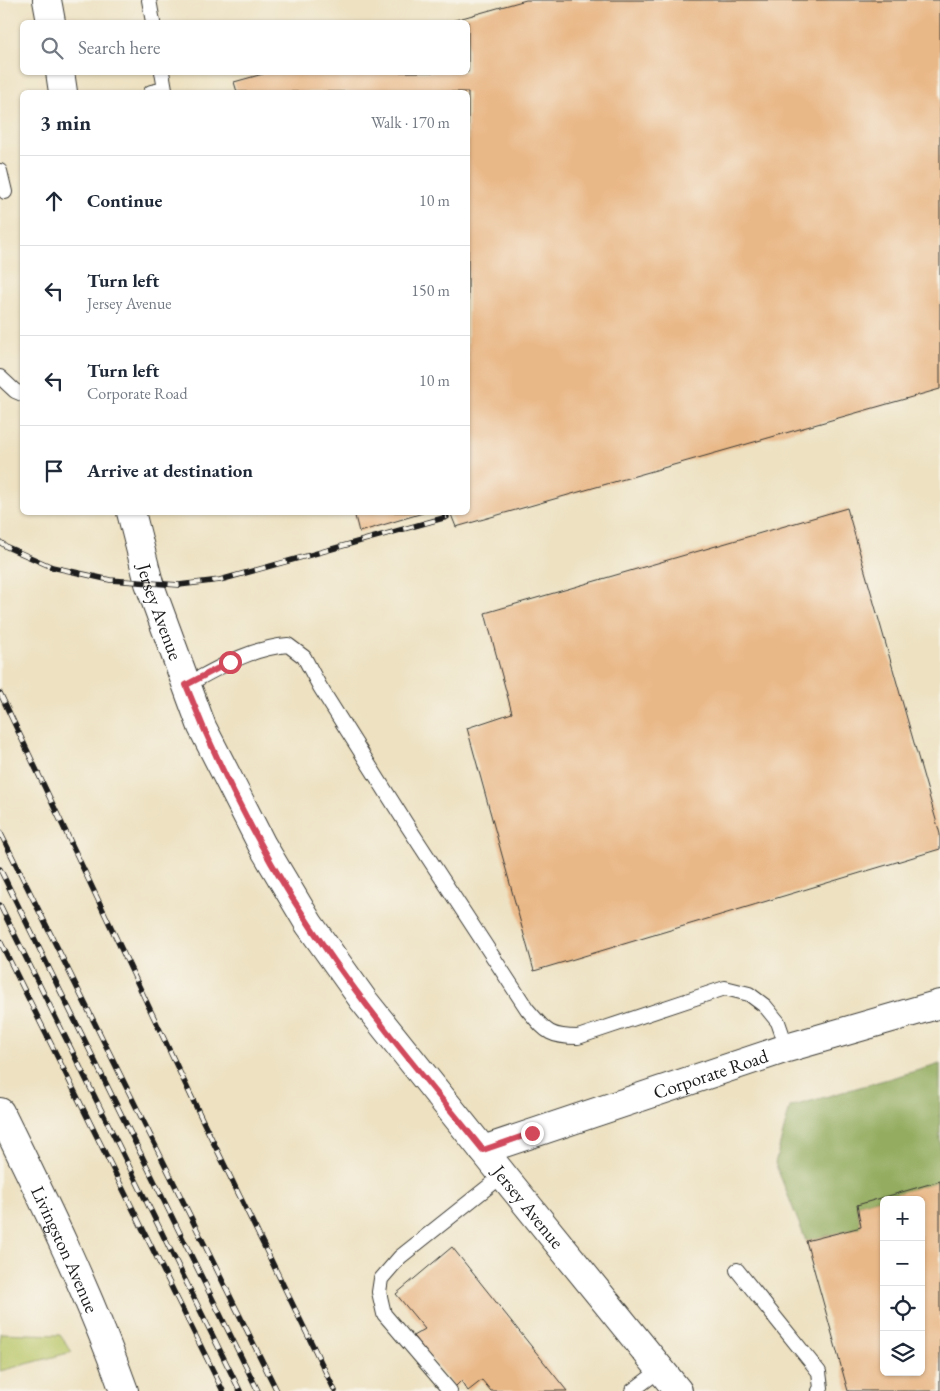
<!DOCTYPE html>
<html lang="en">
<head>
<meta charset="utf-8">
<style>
	body { margin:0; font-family:"EB Garamond",serif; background:#f2f2f3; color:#1f2937 }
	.controls { position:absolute; right:15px; bottom:15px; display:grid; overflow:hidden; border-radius:8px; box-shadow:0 1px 4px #0004 }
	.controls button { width:45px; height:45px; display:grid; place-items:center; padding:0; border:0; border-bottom:1px solid #e0e1e3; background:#fff; color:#1f2937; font:25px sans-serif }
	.stop { position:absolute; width:15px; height:15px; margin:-11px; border:4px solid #d1495b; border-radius:50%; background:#fff }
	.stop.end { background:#d1495b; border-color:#fff; box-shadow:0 1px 5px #0008 }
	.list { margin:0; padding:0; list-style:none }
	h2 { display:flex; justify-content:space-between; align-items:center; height:65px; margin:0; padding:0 20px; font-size:21px }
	h2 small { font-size:16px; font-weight:400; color:#747a83 }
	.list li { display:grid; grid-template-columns:32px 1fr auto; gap:15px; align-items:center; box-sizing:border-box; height:90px; padding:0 20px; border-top:1px solid #e0e1e3 }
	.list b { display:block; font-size:19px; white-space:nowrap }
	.list p { margin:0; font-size:16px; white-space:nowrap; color:#747a83 }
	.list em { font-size:16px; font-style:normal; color:#747a83 }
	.icon { flex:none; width:28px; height:28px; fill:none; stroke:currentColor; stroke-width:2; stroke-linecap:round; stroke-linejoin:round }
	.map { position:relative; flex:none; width:940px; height:1391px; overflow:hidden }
	.search { position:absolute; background:#fff; box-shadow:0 1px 4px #0004; left:20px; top:20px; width:450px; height:55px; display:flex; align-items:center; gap:12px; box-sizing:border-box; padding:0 18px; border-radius:8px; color:#747a83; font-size:19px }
	.panel { position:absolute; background:#fff; box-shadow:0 1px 4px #0004; left:20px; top:90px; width:450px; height:425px; border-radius:8px }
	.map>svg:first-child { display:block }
	.green { fill:#bac76a; stroke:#6b7243 }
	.forest { fill:#93ac5e; stroke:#58643d }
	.building { fill:#e9b887; fill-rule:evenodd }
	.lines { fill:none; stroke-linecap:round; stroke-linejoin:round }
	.lane-casing { stroke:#3b3a35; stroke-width:16 }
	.street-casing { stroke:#3b3a35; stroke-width:30 }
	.secondary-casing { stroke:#3b3a35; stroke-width:30 }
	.lane { stroke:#fff; stroke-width:14 }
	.street { stroke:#fff; stroke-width:28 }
	.secondary { stroke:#fff; stroke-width:28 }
	.rail-casing { stroke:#1c1c1c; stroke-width:5.5 }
	.rail { stroke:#f7f3e8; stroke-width:4; stroke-dasharray:11; stroke-linecap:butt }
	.route { stroke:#d1495b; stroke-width:6 }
	.labels { text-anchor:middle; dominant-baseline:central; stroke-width:4.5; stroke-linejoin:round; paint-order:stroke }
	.street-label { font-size:19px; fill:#1c1c1c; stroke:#f7f3e8 }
</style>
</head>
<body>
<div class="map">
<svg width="940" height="1391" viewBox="0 0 940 1391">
	<rect width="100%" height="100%" fill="#f7f3e8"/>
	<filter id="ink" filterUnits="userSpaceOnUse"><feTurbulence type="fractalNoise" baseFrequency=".02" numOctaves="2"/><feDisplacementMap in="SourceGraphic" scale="10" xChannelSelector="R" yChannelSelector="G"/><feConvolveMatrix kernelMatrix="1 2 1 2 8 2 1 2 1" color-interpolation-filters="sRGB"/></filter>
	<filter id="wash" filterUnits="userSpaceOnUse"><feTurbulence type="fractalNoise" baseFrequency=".0096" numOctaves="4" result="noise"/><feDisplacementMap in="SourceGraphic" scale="20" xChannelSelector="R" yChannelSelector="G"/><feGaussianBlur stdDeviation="1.12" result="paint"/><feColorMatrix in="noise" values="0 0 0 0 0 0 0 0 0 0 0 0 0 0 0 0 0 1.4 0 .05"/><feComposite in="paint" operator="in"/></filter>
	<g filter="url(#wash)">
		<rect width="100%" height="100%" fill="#ede1c1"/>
		<path class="green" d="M0,1333L60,1335L72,1352L0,1371Z"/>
		<path class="forest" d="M940,1064V1181L857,1205L861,1227L806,1241L775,1163L790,1107Z"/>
		<g id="blocks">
			<g class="building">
				<path d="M526,0H940V389L456,527L450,512H468V92H237L234,82L270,72H468V22H448Z"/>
				<path d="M847,508L940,834V849L534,971L467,728L512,713L485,613Z"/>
				<path d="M354,512H423V513L359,532Z"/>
				<path d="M940,1181V1391H848L806,1241L861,1227L857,1205ZM884,1200H921V1372H884Z"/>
				<path d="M452,1247L567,1391H491L482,1380L468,1391L461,1381L455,1387L413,1336L425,1329L396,1294Z"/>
			</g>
		</g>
	</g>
	<g filter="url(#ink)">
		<use href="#blocks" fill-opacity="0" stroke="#3b3a35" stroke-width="1"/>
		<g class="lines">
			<defs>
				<g id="lane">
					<path d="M149,0L153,22"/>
					<path d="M151,92L165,89L162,72"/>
					<path d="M0,171L5,192"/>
					<path d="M0,377L15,391L22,394"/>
					<path d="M186,685C219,668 250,648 288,645L304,657L320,687L405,822L527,1009C546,1031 548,1037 578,1037L725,988L749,994L765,1006L778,1022L787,1048"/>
					<path d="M737,1270L819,1372L821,1388L819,1391"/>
					<path d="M450,1391L384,1314L379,1292L381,1279L400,1257L503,1175"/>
					<path d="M632,1391L661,1369"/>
				</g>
				<g id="street">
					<path id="s1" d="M483,1150L787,1048L940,1004"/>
				</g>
				<g id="secondary">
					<path d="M47,0L51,22"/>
					<path d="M60,72L63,92"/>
					<path id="s2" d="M131,512L149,583L202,727L262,845L309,924L364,1001L503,1175L678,1391"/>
					<path id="s3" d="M0,1112C45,1203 90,1295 124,1391"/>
				</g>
			</defs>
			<use href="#lane" class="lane-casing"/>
			<use href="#street" class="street-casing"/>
			<use href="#secondary" class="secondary-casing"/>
			<use href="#lane" class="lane"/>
			<use href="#street" class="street"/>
			<use href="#secondary" class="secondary"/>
			<defs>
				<g id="rail">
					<path d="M0,542L7,547L52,567L110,580L179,585L220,580L447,517"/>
					<path d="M0,693L202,1119L335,1391"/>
					<path d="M0,832L277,1391"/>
					<path d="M0,869L258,1391"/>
					<path d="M0,905L240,1391"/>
					<path d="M0,941L223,1391"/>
				</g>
			</defs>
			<use href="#rail" class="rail-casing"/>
			<use href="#rail" class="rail"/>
		</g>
	</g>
	<g class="lines" filter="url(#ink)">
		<path class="route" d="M230,662L186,685C223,780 275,879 335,962C381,1027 433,1088 483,1150L532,1133"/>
	</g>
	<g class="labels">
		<g class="street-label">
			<text stroke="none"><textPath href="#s2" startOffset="104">Jersey Avenue</textPath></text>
			<text stroke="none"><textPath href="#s1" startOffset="240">Corporate Road</textPath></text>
			<text stroke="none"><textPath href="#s2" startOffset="809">Jersey Avenue</textPath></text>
			<text stroke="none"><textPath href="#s3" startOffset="152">Livingston Avenue</textPath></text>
		</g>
	</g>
</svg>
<div class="controls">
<button>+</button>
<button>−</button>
<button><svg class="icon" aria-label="locate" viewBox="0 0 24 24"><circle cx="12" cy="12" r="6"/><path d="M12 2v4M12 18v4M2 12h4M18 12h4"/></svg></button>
<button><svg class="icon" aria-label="layers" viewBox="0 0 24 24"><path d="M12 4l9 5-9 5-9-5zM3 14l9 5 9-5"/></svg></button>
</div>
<div class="stop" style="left:230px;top:662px"></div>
<div class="stop end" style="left:532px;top:1133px"></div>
<div class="search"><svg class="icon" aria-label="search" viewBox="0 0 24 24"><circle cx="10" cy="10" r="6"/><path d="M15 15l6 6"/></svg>Search here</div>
<section class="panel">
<h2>3 min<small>Walk · 170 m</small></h2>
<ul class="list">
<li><svg class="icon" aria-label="ahead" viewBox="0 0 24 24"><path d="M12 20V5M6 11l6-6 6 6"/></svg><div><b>Continue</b></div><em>10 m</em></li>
<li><svg class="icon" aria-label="left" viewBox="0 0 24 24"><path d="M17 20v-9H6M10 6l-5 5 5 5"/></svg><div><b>Turn left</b><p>Jersey Avenue</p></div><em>150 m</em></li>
<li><svg class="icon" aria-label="left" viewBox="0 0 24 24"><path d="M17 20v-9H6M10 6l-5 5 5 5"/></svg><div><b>Turn left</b><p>Corporate Road</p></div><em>10 m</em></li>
<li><svg class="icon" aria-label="arrive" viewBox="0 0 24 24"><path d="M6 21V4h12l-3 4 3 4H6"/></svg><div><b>Arrive at destination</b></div></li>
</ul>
</section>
</div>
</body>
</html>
